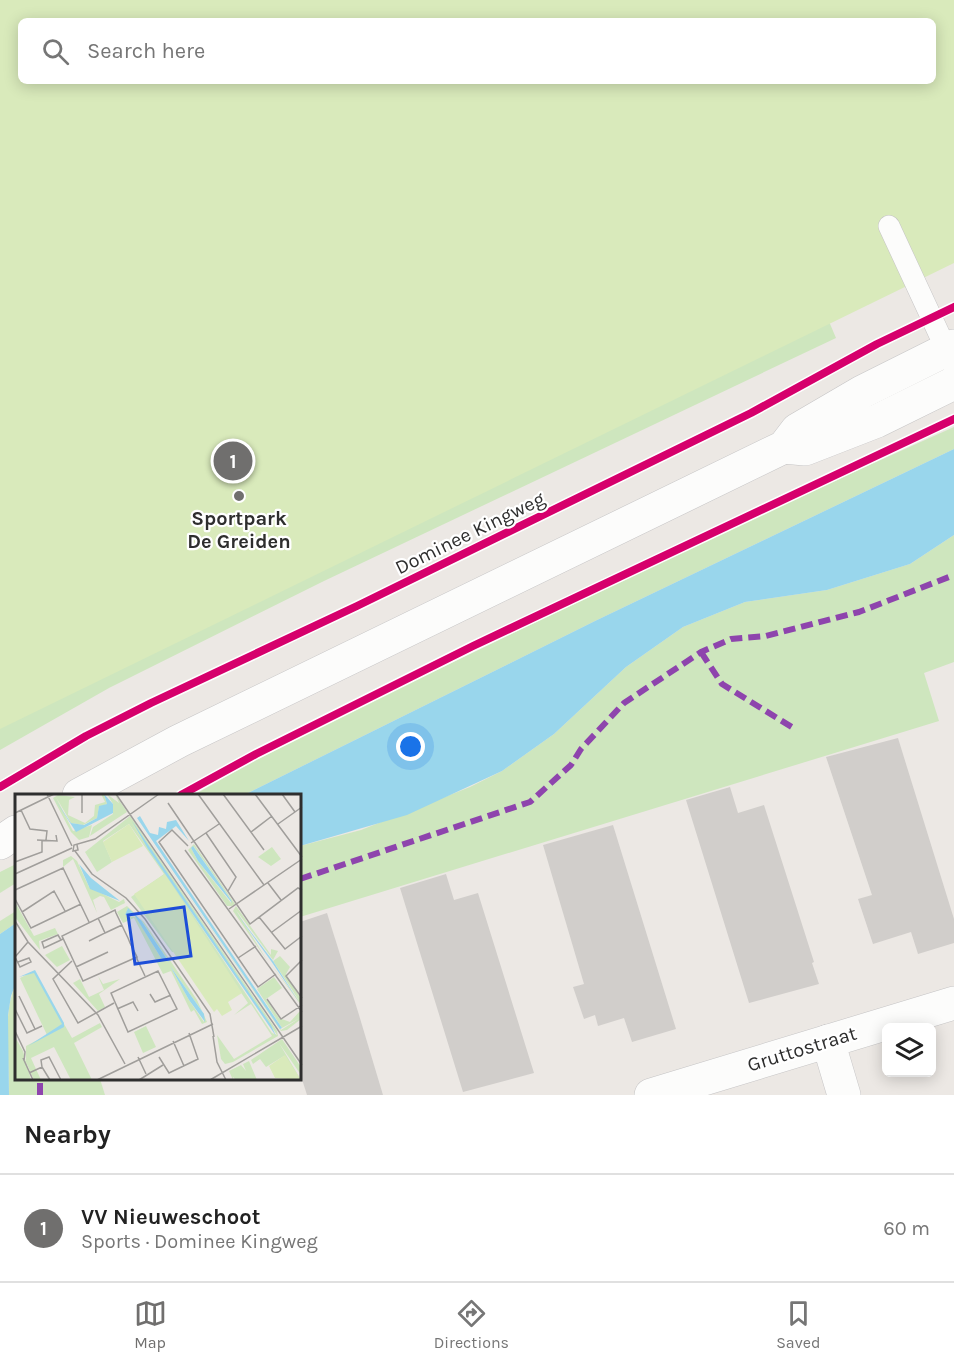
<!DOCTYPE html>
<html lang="en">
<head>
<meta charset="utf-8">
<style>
	body { margin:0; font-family:Karla,sans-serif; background:#f6f6f6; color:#222 }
	.controls { position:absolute; right:18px; bottom:18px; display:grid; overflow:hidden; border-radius:9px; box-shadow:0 3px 15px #0003 }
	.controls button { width:54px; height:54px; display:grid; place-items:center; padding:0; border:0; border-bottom:2px solid #e0e0e0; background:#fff; color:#222; font:30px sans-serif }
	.you { position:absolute; left:411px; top:747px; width:21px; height:21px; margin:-15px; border:4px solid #fff; border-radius:50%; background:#1a73e8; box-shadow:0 0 0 9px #1a73e833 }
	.badge { display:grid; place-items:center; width:39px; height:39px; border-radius:50%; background:#706f6e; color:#fff; font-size:20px; font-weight:700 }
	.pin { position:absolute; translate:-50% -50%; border:3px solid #fff; box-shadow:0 2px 6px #0006 }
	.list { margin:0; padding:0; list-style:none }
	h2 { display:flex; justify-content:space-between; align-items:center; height:78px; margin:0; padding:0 24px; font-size:26px }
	h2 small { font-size:20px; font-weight:400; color:#767676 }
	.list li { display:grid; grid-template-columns:39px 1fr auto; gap:18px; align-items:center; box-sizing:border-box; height:108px; padding:0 24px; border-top:2px solid #e0e0e0 }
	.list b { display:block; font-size:22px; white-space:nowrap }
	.list p { margin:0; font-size:20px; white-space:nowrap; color:#767676 }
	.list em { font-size:20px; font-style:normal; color:#767676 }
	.icon { flex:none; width:33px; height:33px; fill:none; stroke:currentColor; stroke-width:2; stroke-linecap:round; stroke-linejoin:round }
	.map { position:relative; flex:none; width:954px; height:1095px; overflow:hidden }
	.search { position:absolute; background:#fff; box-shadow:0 3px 15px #0003; left:18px; right:18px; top:18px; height:66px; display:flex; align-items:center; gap:15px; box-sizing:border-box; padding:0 21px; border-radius:9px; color:#767676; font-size:22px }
	.sheet { height:186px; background:#fff }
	nav { display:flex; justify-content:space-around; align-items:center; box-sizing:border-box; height:84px; border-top:2px solid #e0e0e0; background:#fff; font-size:16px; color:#767676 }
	nav a { display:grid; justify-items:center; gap:3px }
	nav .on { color:#706f6e }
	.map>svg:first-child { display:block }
	.green { fill:#cee6be }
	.pitch { fill:#d9eabb; fill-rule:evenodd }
	.water { fill:#99d6ec }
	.building { fill:#d1cecb }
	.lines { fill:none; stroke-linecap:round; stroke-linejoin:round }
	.lane-casing { stroke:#c5c4c5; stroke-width:22 }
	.street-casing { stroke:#c5c4c5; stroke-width:34 }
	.secondary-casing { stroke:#c5c4c5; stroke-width:34 }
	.lane { stroke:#fcfcfb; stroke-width:21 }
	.street { stroke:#fcfcfb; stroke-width:33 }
	.secondary { stroke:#fcfcfb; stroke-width:33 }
	.quiet { stroke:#8e44ad; stroke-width:6; stroke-dasharray:12 6; stroke-linecap:butt }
	.cycleway-casing { stroke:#fff; stroke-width:11 }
	.cycleway { stroke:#d6006c; stroke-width:8 }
	.poi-dot { fill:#706f6e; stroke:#fff; stroke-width:2 }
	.labels { text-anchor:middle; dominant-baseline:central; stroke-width:4.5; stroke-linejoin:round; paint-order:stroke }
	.poi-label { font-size:20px; font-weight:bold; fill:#2e2e2e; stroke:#fff }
	.street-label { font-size:20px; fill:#2e2e2e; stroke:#fff }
	.inset-road { fill:none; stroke:#a09e9b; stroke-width:1.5 }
	.view { fill:#1d4ed8; fill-opacity:0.15; stroke:#1d4ed8; stroke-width:3 }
	.inset-edge { fill:none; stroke:#2e2e2e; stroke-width:3 }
</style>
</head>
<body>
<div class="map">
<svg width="954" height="1095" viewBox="0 0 954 1095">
	<rect width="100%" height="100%" fill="#ece8e4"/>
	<g class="green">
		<path d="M817,293L836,338L324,581L109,688L0,750V688Z"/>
		<path d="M954,427V449L595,621L244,795H194C301,733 415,681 526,627C668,559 810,491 954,427Z"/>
		<path d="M954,535V662L924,673L939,721L300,917V846L361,830L470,787L502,771L554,734L626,667L683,627L745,602L827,590L910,564Z"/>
		<path d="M16,864V883L0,893V872Z"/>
		<path d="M16,911V923L0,934V921Z"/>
		<path d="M16,983V1078L100,1079L105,1095H9C10,1059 1,1017 16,983Z"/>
	</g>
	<path class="pitch" d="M0,0H954V263L0,729ZM21,21H933V81H21Z"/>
	<g class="water">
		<path d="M954,449V535L910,564L827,590L745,602L683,627L626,667L554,734L502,771L407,815L300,846V795H244L595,621Z"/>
		<path d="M16,923V983L11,996L8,1015L9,1095H0V934Z"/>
	</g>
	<g class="building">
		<path d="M898,738L954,919V943L918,954L911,932L873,944L858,899L872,895L826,757Z"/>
		<path d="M730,787L738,813L764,805L814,962L812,963L819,984L749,1003L686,800Z"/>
		<path d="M613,825L676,1029L632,1042L624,1018L598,1026L595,1015L584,1019L573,987L584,984L543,845Z"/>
		<path d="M446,874L454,900L478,893L534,1073L463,1092L400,888Z"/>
		<path d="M327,913L359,1015L383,1095H307L300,1073V922Z"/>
	</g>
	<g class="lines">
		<defs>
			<path id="lane" d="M889,226L954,366"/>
			<g id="street">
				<path d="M828,1041L844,1095"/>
				<path d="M651,1095L954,1003"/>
			</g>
			<g id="secondary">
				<path d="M784,447L805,449L877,421L954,383"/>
				<path d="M79,795L179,741L784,447L797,430L862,392L954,346"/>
				<path d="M0,843L16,832"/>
			</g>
		</defs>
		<use href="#lane" class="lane-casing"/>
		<use href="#street" class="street-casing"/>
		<use href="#secondary" class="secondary-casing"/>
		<use href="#lane" class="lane"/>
		<use href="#street" class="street"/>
		<use href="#secondary" class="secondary"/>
		<g class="quiet">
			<path d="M701,652L722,684L795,729"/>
			<path d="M300,879L530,802L571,765L581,749L624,703L701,652L731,639L766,636L859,612L954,575"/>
			<path d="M40,1095V1078"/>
		</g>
		<defs>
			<g id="cycleway">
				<path d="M0,787L86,736L151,703L357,606L751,413L877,344L954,307"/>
				<path d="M181,795L256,754L473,646L954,419"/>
			</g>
		</defs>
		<use href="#cycleway" class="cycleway-casing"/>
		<use href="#cycleway" class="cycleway"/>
	</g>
	<circle class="poi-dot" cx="239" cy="496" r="6"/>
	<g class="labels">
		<g class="poi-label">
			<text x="239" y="518">Sportpark<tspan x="239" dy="23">De Greiden</tspan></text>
		</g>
		<g class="street-label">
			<text transform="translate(470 533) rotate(-26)">Dominee Kingweg</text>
			<text transform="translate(802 1049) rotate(-17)">Gruttostraat</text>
		</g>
	</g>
	<g transform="translate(15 794)">
		<rect width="286" height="286" fill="#ece8e4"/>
		<path d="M86,0H89L92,10L84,13L82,24L68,31L56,29L41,3L58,37L77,31L74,43L64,46L56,38L38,4L43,1L60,3L54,6L53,21L70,29L79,22L80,11L90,8ZM92,0L104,9L100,0L112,18L75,42L78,33L98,20V10ZM118,21L266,236L285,224L267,234L242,195L259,183L267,194L251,205L264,224L275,228L285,217L286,225L272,236L266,237ZM115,22L262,237L263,242L218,268L210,270L206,265L202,241L219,265L257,242L236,210L219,221L233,209L200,160L157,158L116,103L149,80L114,30L88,47L97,68L82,78L70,58ZM116,28L171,107L262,241L257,239ZM179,50L220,110L217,112H212L173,56ZM179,53L216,106V109L183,67L176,54ZM257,53L266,65L256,72L243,63ZM56,62L62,67L74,93L104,108L109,105L110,109L96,116L89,103L85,102L78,106L82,119L58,65L48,73V66ZM0,108L19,142L40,134L43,140L24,147L25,156L0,123ZM112,112L129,128L182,206L192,228L187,230L179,216L176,218L156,177L148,180L119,124L108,129L102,118ZM112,115L124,123L154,168L146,164L121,123L112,122ZM155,172L189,220V228L174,206ZM221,112L256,161V155L263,157L258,166L221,116L253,168L218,117ZM47,152L55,166L42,173L30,161ZM265,162L275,173L271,180L286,205V211L255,169L285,208L258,167ZM19,177L57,244L85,229L87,233L59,249L77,286H56L39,253L16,264L26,286H19L11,268V252L32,241L5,184ZM83,182L88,190L105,185L84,200L90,213L83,217L58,189L65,185L74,203L89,196ZM131,232L141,253L128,259L119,238ZM0,243L8,257L16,286H0ZM267,245L286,273V281L264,249L286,286L269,262L251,273L245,265L238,270L236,266ZM234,267L242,286H221L218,283V286L214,277L226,271L231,277L228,270Z" fill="#cee6be" fill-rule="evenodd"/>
		<path d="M114,30L128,52L97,68L88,48ZM150,80L227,199L213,208L217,216L207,222L202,215L199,218L119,100ZM270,261L286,286L260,284L254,272Z" fill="#d9eabb"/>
		<path d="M89,0L98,10V19L61,38L39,4L56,29L69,31L82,24L84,12L92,10ZM125,22L135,39L143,41L144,33L151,35L152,28L161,26L174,47L161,32L141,47L267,234L285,225L265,235L122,24ZM117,27L256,231L261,242L133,55ZM178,52L216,106L217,109L183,67L176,54ZM64,70L76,84L105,107L75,95ZM113,114L126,126L154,168L146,164L120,122L110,121ZM220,117L258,167L284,208L256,167ZM155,172L189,220L190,228L174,206ZM20,176L49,229V233L13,252L47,230L19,179L4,183Z" fill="#99d6ec"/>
		<path class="inset-road" d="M32,0L57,52M101,0L287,271M183,0L249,91M208,0L249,56M240,0L287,63M267,0L280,18M153,9L235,130L283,94L287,96M6,16L15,35L32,37L31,46M0,19L39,0M67,19V0M263,30L287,13M236,38L257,22M191,39L221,83L213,97M22,46L42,47L41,41M176,49L204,30M62,51L63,56L58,57L59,51L80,45L144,0M173,52L157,36L144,48L243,193L261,180M170,56L287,218M60,57L77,80L111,104L130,125L195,220L199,243M0,68L27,58V46M0,80L57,54M253,89L266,106M0,96L48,74L74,128M0,105L16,134L66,110M214,115L287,65M7,118L39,97L50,117M244,123L270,155L287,142M0,127L13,148L83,221L110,270M257,138L287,116M90,139L107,131M46,146L43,141L27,148L29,154L46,146L48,145M74,147L90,139L83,124M0,163L5,173L16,168L14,164L3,168M0,163L13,148M122,163L68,187L47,142L100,116L101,119L113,144L115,149L122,163V165L130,182M223,164L241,152M287,166L271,182L287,204M57,167L38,185L63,229L99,209M61,173L93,158M143,177L162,215L113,238L96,199ZM135,200L140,208L156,201M4,202L20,235M252,205L266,225L287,211M0,215L12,239L27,232M102,215L118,208L123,217M0,237L10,258L9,267M198,242L202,268L211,286M158,247L169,272M123,263L131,280M144,263L154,279L183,265L174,239M8,264L18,286M27,273L26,266L34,263L46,286M14,279L27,273L35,286M82,286L198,230M124,286L148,271M195,286L287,232"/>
		<path class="view" d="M169,113L176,162L120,170L113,121Z"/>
		<rect width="286" height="286" class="inset-edge"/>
	</g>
</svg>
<div class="controls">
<button><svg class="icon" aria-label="layers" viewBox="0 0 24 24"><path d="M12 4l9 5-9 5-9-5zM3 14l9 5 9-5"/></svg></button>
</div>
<div class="you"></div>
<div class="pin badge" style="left:233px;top:461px">1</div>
<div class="search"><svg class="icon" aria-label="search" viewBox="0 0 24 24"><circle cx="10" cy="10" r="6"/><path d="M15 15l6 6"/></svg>Search here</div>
</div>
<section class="sheet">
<h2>Nearby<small></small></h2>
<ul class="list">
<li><span class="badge">1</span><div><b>VV Nieuweschoot</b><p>Sports · Dominee Kingweg</p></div><em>60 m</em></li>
</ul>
</section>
<nav>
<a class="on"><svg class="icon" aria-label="map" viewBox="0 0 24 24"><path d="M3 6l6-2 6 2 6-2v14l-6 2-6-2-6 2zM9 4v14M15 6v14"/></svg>Map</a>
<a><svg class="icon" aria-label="directions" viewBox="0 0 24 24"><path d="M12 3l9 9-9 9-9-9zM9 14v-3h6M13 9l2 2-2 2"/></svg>Directions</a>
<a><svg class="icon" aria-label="saved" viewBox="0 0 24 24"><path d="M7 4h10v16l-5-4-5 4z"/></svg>Saved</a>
</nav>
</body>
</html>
